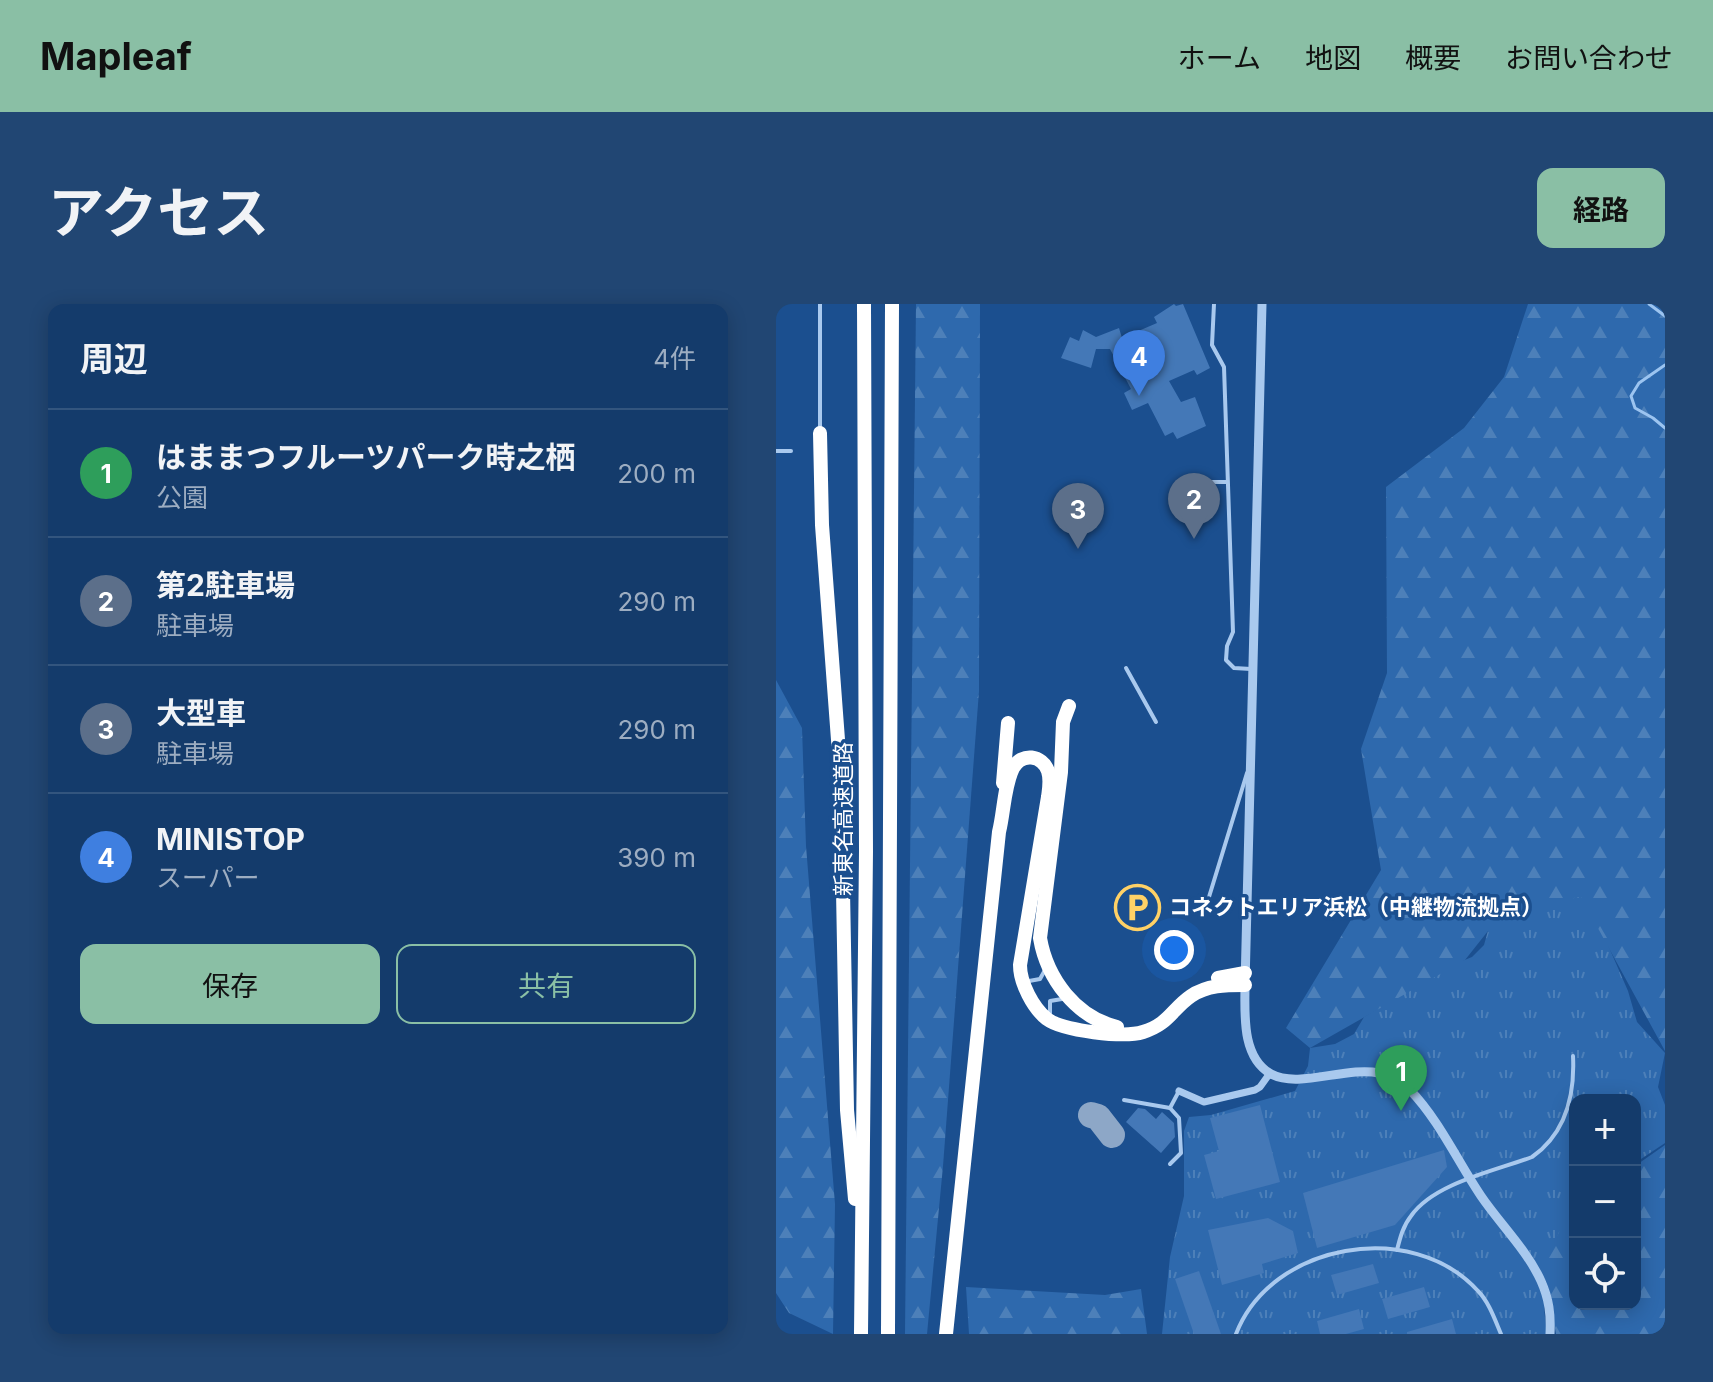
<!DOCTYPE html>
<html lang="ja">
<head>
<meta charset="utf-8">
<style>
	body { margin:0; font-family:Inter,"Noto Sans JP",sans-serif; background:#214673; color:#f1f3f6 }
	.controls { position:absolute; right:24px; bottom:24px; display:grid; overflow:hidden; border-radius:16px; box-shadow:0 4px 20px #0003 }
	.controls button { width:72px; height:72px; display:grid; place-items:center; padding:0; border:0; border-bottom:2px solid #33557e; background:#143b6b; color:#f1f3f6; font:40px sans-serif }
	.you { position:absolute; left:398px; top:646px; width:28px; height:28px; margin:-20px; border:6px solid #fff; border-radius:50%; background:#1a73e8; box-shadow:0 0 0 12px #1a73e833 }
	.badge { display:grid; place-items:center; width:52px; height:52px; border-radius:50%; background:#8abfa5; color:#fff; font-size:26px; font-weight:700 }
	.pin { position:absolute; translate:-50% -66px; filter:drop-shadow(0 2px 4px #0008) }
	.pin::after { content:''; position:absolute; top:42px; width:28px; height:24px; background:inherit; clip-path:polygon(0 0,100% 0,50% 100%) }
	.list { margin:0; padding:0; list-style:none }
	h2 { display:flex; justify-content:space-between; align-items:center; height:104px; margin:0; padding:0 32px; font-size:34px }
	h2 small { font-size:26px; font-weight:400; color:#9dadc1 }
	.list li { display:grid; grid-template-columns:52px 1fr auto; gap:24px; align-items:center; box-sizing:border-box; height:128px; padding:0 32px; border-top:2px solid #33557e }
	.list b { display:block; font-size:30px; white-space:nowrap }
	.list p { margin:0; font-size:26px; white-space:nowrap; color:#9dadc1 }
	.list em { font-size:26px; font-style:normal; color:#9dadc1 }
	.actions { display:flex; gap:16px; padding:24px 32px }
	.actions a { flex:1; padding:18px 0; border:2px solid #8abfa5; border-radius:16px; text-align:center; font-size:28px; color:#8abfa5 }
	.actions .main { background:#8abfa5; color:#111 }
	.icon { flex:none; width:44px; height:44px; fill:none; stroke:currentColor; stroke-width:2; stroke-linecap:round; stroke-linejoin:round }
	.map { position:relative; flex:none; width:889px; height:1030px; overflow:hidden; border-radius:16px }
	header { display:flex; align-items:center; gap:48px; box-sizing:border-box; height:112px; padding:0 40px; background:#8abfa5; color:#111 }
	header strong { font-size:38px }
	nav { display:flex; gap:44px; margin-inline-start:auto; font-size:28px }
	.intro { display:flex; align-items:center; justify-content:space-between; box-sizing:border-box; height:192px; padding:0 48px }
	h1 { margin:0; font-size:56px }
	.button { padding:20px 36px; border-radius:16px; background:#8abfa5; color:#111; font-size:28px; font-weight:700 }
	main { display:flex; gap:48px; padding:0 48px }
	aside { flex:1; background:#143b6b; border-radius:16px; box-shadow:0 4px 20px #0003 }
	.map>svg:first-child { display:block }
	.grass { fill:url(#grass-tufts) }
	.forest { fill:url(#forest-firs) }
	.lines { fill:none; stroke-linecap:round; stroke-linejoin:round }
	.stream { stroke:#9cc4f0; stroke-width:3 }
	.taxiway { stroke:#8da7c7; stroke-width:26 }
	.building { fill:#4478b7 }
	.service { stroke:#a9c9ee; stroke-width:4 }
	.minor { stroke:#a9c9ee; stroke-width:7 }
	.tertiary { stroke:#a9c9ee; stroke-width:9 }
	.motorway { stroke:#fff; stroke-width:14 }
	.labels { text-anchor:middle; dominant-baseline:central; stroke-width:7; stroke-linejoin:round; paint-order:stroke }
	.street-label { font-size:22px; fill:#fff; stroke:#1b4f8f }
	.poi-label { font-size:22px; font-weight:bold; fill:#fff; stroke:#1b4f8f; text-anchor:start }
</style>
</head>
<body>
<header>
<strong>Mapleaf</strong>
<nav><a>ホーム</a><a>地図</a><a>概要</a><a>お問い合わせ</a></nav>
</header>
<div class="intro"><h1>アクセス</h1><a class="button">経路</a></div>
<main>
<aside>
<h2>周辺<small>4件</small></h2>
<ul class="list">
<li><span class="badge" style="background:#2e9e5b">1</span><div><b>はままつフルーツパーク時之栖</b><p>公園</p></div><em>200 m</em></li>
<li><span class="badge" style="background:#5c6f8a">2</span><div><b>第2駐車場</b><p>駐車場</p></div><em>290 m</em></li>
<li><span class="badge" style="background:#5c6f8a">3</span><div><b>大型車</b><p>駐車場</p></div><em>290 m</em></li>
<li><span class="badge" style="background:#3f7fe0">4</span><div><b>MINISTOP</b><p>スーパー</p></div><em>390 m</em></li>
</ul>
<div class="actions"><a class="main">保存</a><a>共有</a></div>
</aside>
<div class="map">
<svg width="889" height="1030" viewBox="0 0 889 1030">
	<defs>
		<pattern id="grass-tufts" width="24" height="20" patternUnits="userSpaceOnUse" patternTransform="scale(2)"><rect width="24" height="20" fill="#2e69ad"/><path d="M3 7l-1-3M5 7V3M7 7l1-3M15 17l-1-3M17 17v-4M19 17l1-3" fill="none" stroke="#4d80b9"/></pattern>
		<pattern id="forest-firs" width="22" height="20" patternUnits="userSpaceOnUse" patternTransform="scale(2)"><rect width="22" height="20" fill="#2e69ad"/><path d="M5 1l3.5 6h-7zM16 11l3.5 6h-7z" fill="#4d80b9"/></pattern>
	</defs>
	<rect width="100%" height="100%" fill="#1b4f8f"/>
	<path class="grass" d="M808,586L852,687L861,718L889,749L882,783L889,801V839L859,859V796H799V907L768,1005L771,1030H386L394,953L408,892V827L413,813L435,811L519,787L532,762L534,744L559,740L578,730L588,713L671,663L696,653L708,641L713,623L724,606L739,598Z"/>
	<g class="forest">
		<path d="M140,0H204L203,387L167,862L151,1030H129Z"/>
		<path d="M752,0H889V747L805,593L731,603L689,656L534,744L510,724L605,566L585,445L611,369L610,183L688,124L728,73Z"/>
		<path d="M0,376L26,424L30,542L59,900L57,1030L13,1009L0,989Z"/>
		<path d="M889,841V1030H780L770,975L773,948L794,907L799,904V1000H859V862Z"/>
		<path d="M190,983L329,991L365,985L371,1030H193Z"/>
	</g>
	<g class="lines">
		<g class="stream">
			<path d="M873,0L889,12"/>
			<path d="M889,61L863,79L855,92L859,104L877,114L889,124"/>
		</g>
		<path class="taxiway" d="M315,811L322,813L336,831"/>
	</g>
	<g class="building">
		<path d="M398,0L400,2L407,0L434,64L421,71L418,66L393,77L405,98L419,93L430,122L401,135L397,128L389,132L372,99L356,106L348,89L355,85L334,45H320L315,64L285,54L294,33L303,37L307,26L320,33L343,24L346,34L381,19L378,13Z"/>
		<path d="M484,801L504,878L440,895L428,851L443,847L434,814Z"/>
		<path d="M362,804L369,805L380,815L386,808L398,819L399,833L385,849L350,818Z"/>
		<path d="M668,846L671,863L619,921L541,944L527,889Z"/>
		<path d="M492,914L517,927L522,949L486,960L488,969L446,981L432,926Z"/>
		<path d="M597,960L603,979L561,991L555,971Z"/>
		<path d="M423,967L445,1030H418L399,975Z"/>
		<path d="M648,983L654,1003L612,1015L606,995Z"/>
		<path d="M583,1005L588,1025L570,1030H544L541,1017Z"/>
		<path d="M676,1015L680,1030H631V1028Z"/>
	</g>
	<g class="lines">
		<g class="service">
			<path d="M438,0L436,41L448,63L457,328L451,342L450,356L458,364L475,365"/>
			<path d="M44,127V0"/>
			<path d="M0,147H15"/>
			<path d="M431,178H451"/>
			<path d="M350,364L380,418"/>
			<path d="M408,607L429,606L471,469"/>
			<path d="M253,677L264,675L269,666"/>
			<path d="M274,710V697L286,695"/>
			<path d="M348,796L394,804L403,787"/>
			<path d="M394,804L403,814L405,849L394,860"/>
			<path d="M621,946C624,934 627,922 635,912C658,879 719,867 756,853C790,829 799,792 797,752"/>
			<path d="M460,1030C495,939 636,914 702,987C713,998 719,1016 725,1030"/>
		</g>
		<path class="minor" d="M403,787L428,798L479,786L484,783L494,769"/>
		<path class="tertiary" d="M486,0L469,681C469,709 465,753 495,770C522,785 571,762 603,769C615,771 626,778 634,786C663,816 682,858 705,892C724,920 751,946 765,977C773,995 775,1010 774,1030"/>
		<g class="motorway">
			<path d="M44,129L46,221L65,476L71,806L79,895"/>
			<path d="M293,402L287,418L285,468L264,634C271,675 300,713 341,723"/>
			<path d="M227,479L232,419"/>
			<path d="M442,674L469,669"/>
			<path d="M85,1030L90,547L88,0"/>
			<path d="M112,1030L116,0"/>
			<path d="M170,1030L223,528C228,508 228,482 237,464C246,448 266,451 272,467C275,476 273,485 272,493L244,661C244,679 257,704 271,715C287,727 348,734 367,728C393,720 396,705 415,692C431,681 450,681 469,681"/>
		</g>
	</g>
	<defs>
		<symbol id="parking-ring" viewBox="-11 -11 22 22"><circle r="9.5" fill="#1b4f8f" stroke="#ffd166" stroke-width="1.5"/><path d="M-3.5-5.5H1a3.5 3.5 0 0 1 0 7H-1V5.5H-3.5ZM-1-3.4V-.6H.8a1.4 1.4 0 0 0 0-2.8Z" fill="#ffd166"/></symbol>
	</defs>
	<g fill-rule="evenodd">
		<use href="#parking-ring" x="336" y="578" width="51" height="51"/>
	</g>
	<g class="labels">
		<g class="street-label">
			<text transform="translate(67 515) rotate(-90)">新東名高速道路</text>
		</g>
		<g class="poi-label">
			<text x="393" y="603">コネクトエリア浜松（中継物流拠点）</text>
		</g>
	</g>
</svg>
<div class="controls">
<button>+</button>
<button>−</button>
<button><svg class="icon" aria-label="locate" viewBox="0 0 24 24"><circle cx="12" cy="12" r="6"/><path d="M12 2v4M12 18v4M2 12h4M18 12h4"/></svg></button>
</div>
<div class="you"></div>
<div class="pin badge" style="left:625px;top:807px;background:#2e9e5b">1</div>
<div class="pin badge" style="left:418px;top:235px;background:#5c6f8a">2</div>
<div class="pin badge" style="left:302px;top:245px;background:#5c6f8a">3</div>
<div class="pin badge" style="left:363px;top:92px;background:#3f7fe0">4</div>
</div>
</main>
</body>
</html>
